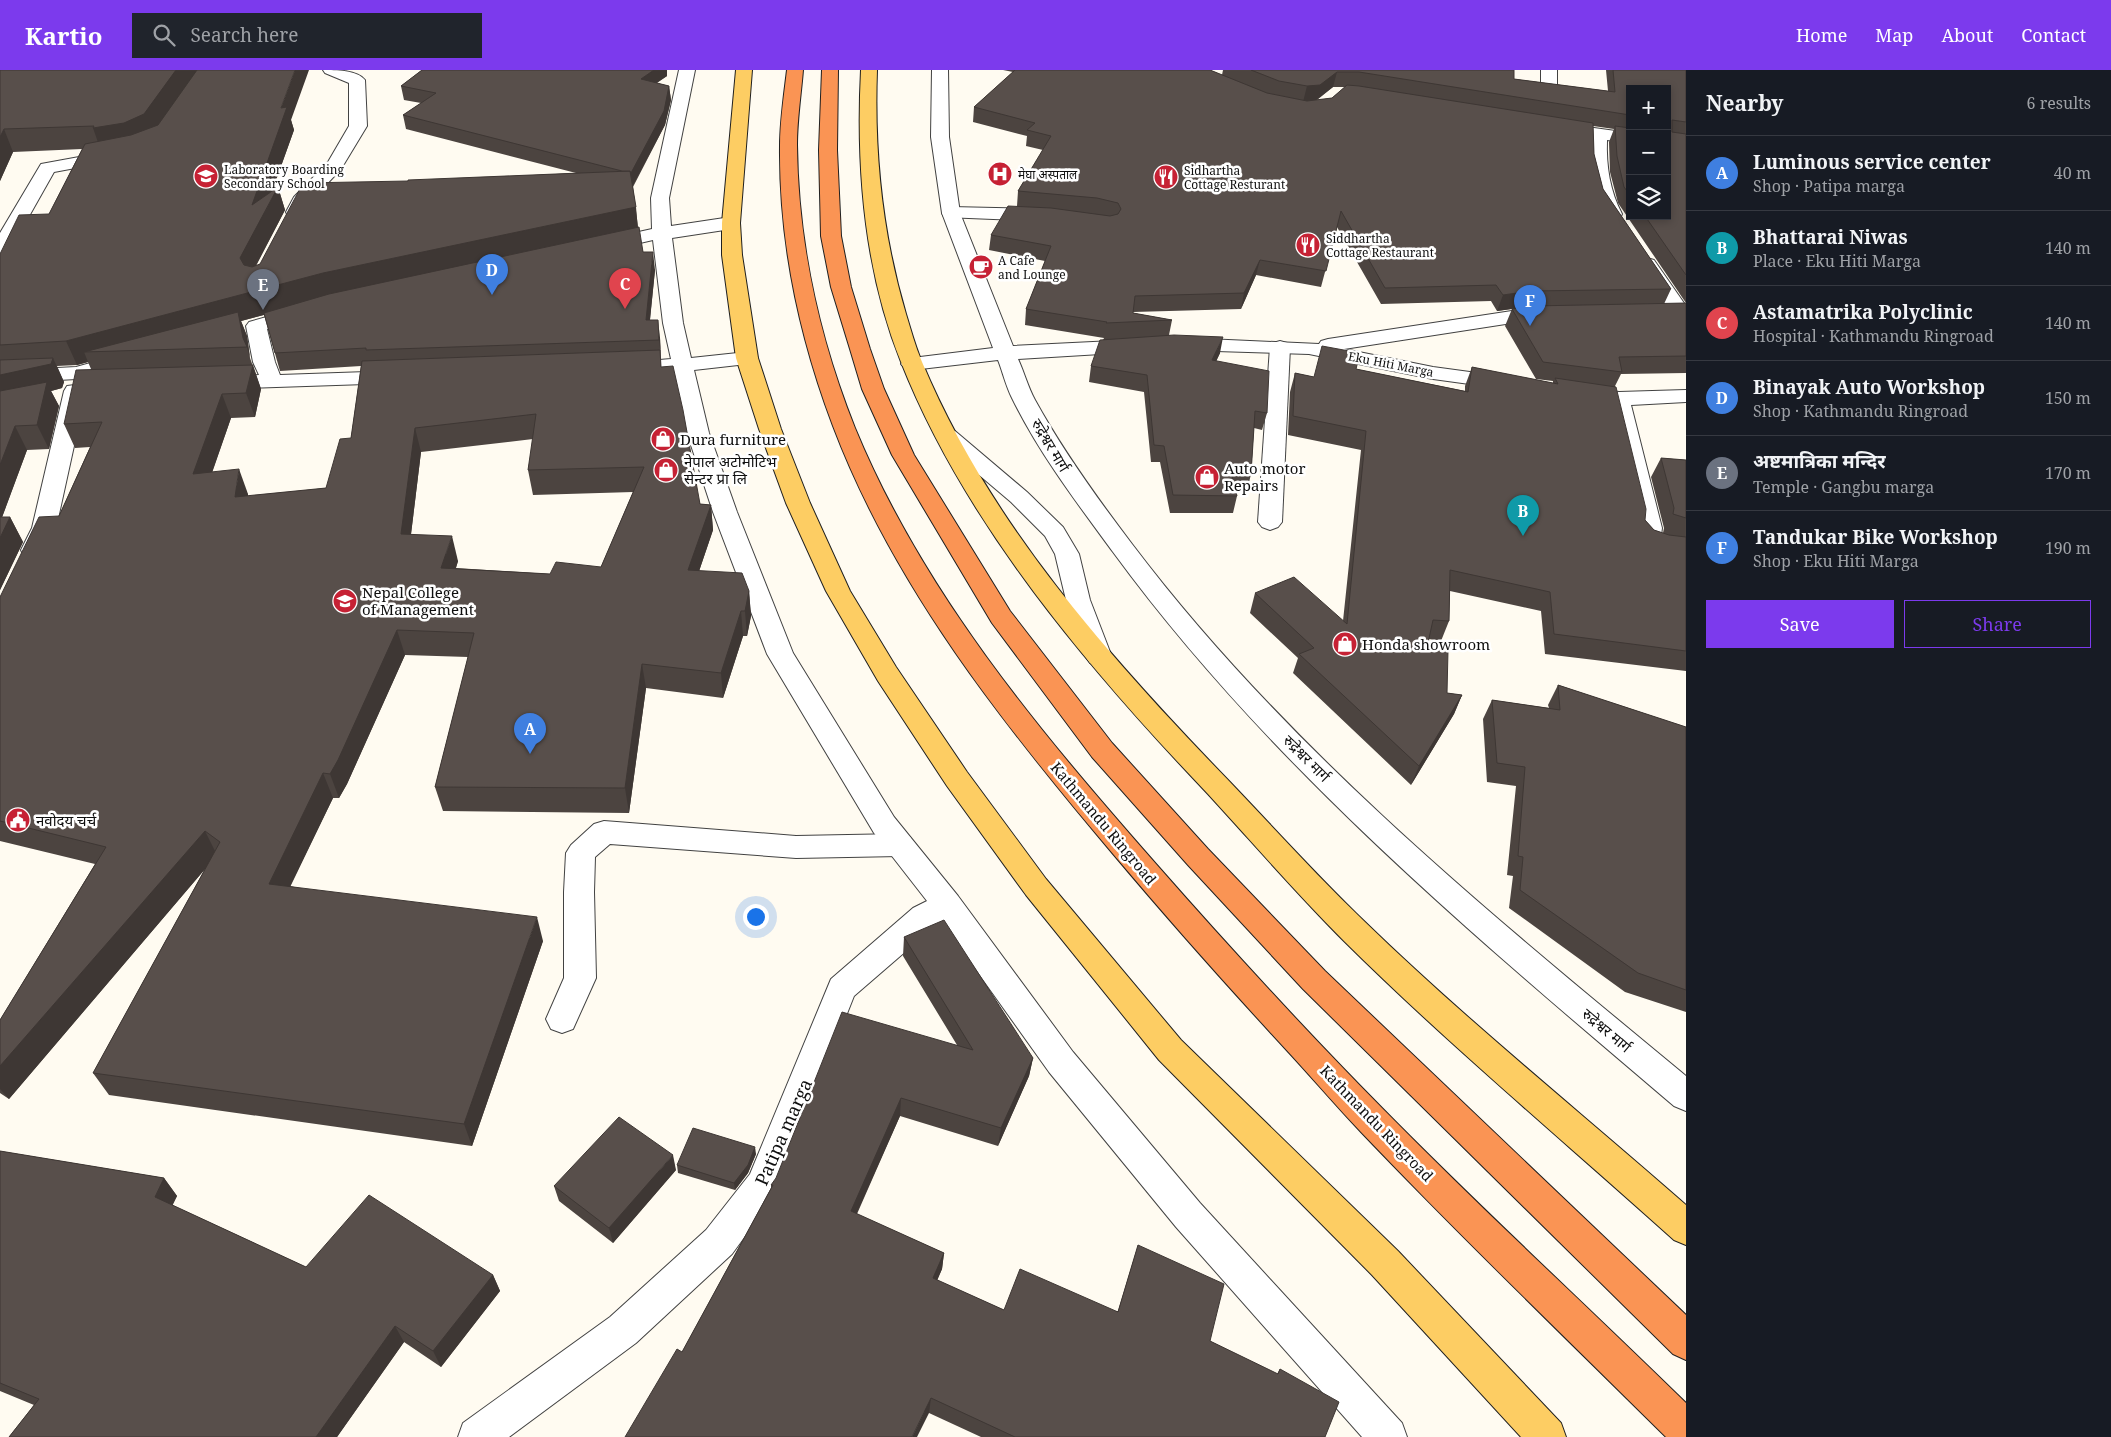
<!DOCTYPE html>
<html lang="en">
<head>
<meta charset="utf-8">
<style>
	body { margin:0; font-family:"Noto Serif","Noto Sans Devanagari",serif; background:#20242c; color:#f1f3f6 }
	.controls { position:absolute; right:15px; top:15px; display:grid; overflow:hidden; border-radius:0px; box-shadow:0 2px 8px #0003 }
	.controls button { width:45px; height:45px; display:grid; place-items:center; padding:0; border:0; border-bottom:1px solid #363941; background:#171b24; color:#f1f3f6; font:25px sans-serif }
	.you { position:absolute; left:755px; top:846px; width:18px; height:18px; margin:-12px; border:4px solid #fff; border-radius:50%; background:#1a73e8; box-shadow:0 0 0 8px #1a73e833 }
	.badge { display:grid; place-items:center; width:32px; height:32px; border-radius:50%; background:#7c3aed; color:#fff; font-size:16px; font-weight:700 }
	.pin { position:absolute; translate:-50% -41px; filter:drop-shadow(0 1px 2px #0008) }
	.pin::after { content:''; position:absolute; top:26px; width:18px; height:15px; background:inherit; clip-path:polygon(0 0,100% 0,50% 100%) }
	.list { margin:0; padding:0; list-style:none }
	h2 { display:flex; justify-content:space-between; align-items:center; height:65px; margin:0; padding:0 20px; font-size:21px }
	h2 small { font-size:16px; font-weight:400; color:#9ea1a6 }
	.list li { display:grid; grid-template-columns:32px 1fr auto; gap:15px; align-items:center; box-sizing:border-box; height:75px; padding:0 20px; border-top:1px solid #363941 }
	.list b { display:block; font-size:19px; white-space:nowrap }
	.list p { margin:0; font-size:16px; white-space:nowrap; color:#9ea1a6 }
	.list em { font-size:16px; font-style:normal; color:#9ea1a6 }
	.actions { display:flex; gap:10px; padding:15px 20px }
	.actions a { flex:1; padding:11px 0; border:1px solid #7c3aed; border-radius:0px; text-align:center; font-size:18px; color:#7c3aed }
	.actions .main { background:#7c3aed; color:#fff }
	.icon { flex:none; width:28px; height:28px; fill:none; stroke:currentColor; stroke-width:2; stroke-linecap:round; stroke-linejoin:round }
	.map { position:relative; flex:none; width:1686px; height:1367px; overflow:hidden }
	header { display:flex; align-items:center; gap:30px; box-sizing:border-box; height:70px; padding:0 25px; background:#7c3aed; color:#fff }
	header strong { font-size:24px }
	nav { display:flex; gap:28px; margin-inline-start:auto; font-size:18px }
	.search { width:350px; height:45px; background:#20242c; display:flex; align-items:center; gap:12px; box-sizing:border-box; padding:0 18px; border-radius:0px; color:#9ea1a6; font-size:19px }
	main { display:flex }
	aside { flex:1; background:#171b24 }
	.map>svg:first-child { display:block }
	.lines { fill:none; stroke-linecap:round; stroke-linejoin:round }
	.lane-casing { stroke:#424242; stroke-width:2 }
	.street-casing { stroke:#424242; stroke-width:2 }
	.primary-casing { stroke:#202020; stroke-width:2 }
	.highway-casing { stroke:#202020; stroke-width:2 }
	.lane { fill:#fff; fill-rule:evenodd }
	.street { fill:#fff; fill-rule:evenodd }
	.primary { fill:#fdcd63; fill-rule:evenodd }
	.highway { fill:#fa9454; fill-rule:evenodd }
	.wall { fill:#4c4440; fill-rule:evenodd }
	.shaded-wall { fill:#3e3734 }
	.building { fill:#584f4b; stroke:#3e3734; fill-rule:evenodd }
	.labels { text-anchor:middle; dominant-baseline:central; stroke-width:5; stroke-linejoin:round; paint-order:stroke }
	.far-poi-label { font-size:12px; fill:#0f0f0f; stroke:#fff; text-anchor:start }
	.far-street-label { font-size:12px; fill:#0f0f0f; stroke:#fff }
	.poi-label { font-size:15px; fill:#0f0f0f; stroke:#fff; text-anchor:start }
	.street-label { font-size:15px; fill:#0f0f0f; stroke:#fff }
	.near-street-label { font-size:18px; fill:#0f0f0f; stroke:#fff }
</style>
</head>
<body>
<header>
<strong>Kartio</strong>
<div class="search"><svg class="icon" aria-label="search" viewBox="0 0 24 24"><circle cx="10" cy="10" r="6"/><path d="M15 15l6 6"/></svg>Search here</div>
<nav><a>Home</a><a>Map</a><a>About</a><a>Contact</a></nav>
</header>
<main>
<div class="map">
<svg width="1686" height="1367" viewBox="0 0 1686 1367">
	<rect width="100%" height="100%" fill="#fffbf1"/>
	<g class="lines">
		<defs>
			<g id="lane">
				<path d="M1541,0H1557V15L1555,19H1543L1541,15Z"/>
				<path d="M951,137L1041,139L1048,141L1050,145L1048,149L1041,151L944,147L942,143L944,139Z"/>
				<path d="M1280,271L1287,273L1290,277L1282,452L1278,457L1270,460L1262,457L1258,452L1270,277L1273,273Z"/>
				<path d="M947,359L955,361L1027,422L1063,457L1079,484L1090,530L1112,587L1108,593L1099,596L1090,593L1086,587L1066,530L1055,484L1045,466L1011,432L939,371L936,366L939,361Z"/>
				<path d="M604,751L796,766L900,764L910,767L914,775L910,783L900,786L796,788L610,774L595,787L594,822L596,908L573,959L562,963L551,959L546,949L564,908V822L566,783L571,775L594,754Z"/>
			</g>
			<g id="street">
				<path d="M323,0C336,0 357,0 365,10L367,56L341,99L309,133L302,146L295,148L288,146L286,142L294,127L328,92L349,56V13L325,3Z"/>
				<path d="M679,0H695L669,128L671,156L731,147L738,149L740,153L738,157L731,159L672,168L683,253L691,288L747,282L754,284L758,288L754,292L747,294L694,300L709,363L737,442L793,583L894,747L958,826L1073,982L1200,1133L1402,1353L1407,1367H1362L1176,1157L1049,1002L942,852L935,856L854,926L775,1125L732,1184L636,1273L509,1367H458L463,1353L610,1247L706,1160L750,1104L831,909L913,838L927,831L874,763L767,584L713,442L687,363L674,302L624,305L616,304L613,299L616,294L624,293L671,289L663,253L653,170L605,181L598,179L595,175L598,171L652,159L651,128Z"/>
				<path d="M932,0H948L949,67L960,143L1013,276L1134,270L1141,272L1144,276L1141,280L1134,282L1018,289C1024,302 1028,317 1035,330C1063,381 1097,428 1132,474C1287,679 1489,843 1686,1006V1041L1674,1036C1474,866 1269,695 1113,482C1077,433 1039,383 1012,328C1006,316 1003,303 998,290L912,300L905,298L901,294L905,290L912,288L993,278L942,143L931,67Z"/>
				<path d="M1558,53L1630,63V73L1607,70C1606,96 1610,121 1622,144L1620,148L1613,150L1606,148C1590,124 1588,95 1589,68L1552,62L1549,58L1552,54Z"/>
				<path d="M112,81L118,82L121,86L118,90L54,102L10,180L7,184L0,186V163L41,94Z"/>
				<path d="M1647,188L1654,190L1686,236V248L1674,247L1637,194L1640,190Z"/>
				<path d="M302,237L309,239L312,243L309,247L267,259L275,292L280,305L396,301L404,302L407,307L404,312L396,313L221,319L213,318L210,313L213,308L259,305L253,292L246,256L249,252Z"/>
				<path d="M1525,239L1552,241L1555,245L1552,249L1525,251L1344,279L1433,297L1514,308L1517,313L1514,318L1506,319L1433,309L1309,284L1184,280L1177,278L1174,274L1177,270L1184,268L1319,274L1321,271L1328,269Z"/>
				<path d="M112,287L119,289L123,293L119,297L77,309L0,313V301L76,297Z"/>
				<path d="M75,315L83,316L86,321L56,458L42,486L33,488L24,486L21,480L32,458L64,321L67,316Z"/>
				<path d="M1583,318L1619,322L1686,320V332L1631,335L1662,458L1661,465L1670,469L1686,470V486C1674,485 1642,483 1638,470C1636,467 1638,462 1638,458L1609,334L1575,329L1572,324L1575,319Z"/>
			</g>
			<g id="primary">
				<path d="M736,0H752L740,153L742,185L758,288L781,359L810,433L850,521L896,597L967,702L1046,809L1181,970L1398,1181L1561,1353L1566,1367H1521L1372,1205L1159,990L1026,825L947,716L878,611L826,521L786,433L759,359L736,288L722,185V153Z"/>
				<path d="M861,0H877C874,83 882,163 906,244C911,260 915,276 922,292C989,453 1109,587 1229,711C1274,758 1318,807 1365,852C1467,951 1579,1041 1686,1135V1175L1674,1170C1564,1071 1449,975 1344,871C1297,824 1253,773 1208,724C1089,599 965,454 901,292C864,200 856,97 861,0Z"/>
			</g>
			<g id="highway">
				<path d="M787,0H803C801,25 797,50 797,75C798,171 819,268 855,358C923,523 1039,661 1156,794C1229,877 1304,959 1382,1038C1481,1139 1585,1234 1686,1333V1367H1666C1564,1266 1460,1166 1361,1062C1338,1038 1316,1012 1293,987C1232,921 1172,854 1114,785C1004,655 894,517 833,356C799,266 779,172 780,76C780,51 784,25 787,0Z"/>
				<path d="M822,0H838L837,80L841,166L851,217L870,279L884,319L914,385L1010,541L1112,673L1208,779L1325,901L1686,1245V1290L1673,1284L1303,919L1188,795L1092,687L992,553L892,385L862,319L850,279L831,217L821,166L819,80Z"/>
			</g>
		</defs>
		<use href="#lane" class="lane-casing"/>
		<use href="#street" class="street-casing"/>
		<use href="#primary" class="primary-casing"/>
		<use href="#highway" class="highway-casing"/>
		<use href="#lane" class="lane"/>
		<use href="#street" class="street"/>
		<use href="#primary" class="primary"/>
		<use href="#highway" class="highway"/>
	</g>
	<g class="wall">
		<path d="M0,0L291,50L294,60L272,121L278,117L285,140L256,196L260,194L408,111L576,103L406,59L403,45L421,33L404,30L401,16L422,0H667V6L657,13L669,16L671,30L665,55L633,117L638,157L643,182L655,200L650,250L660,268L661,297L700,434L711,435L713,460L699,501L749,521L751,546L747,566H743L723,628L646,618L629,743L443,741L435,717L468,587L405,585L347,714L339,728H333L290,816L543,871L472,1076L109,1025L93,1003L205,799L9,1029L0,1023V950L95,794L0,771V527L59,446L90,377L75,378L64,354L91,299L88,292L77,295L57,296L64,312L62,318L51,321L59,336L49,379L27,380L2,447H10L23,472L0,520V184L49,144L82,79L13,82L0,111ZM264,245L280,301L361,296L351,368L326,418L248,426V424L212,402L231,348L255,347L261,319L250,288L247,266L241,251ZM533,369L528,400L533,425L633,422L601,497L550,504L456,498L458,491L411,464L421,382Z"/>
		<path d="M1003,0H1210L1222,5L1223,0H1514V9L1608,21L1606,0H1686V233L1618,133L1610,102L1609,72L1614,59L1593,56L1594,84L1603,119L1671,219L1664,234L1686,233V303L1621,304L1615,316L1645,450L1654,460L1663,463L1664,458L1651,407L1661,388L1686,390V601L1545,584L1541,541L1450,521L1449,551L1441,571L1429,569L1428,573L1447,623L1462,625L1454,644L1411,715L1293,603L1298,588L1250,543L1255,523L1343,551L1361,380L1288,365L1290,322L1295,303L1314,307L1356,299L1465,321V316L1472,297L1553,313V311L1536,309L1505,256L1512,239L1497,241L1491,231L1381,234L1337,157L1321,217L1256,205L1241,239L1133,242V243L1172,250L1169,265L1220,283L1216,291L1267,343L1262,360L1254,358L1251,404L1247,421L1235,420L1237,426L1233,443H1170L1160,392H1151L1144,322L1089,312L1091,296L1104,268L1025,255L1026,239L1045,191L989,180L991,165L1017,136L1018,121L1043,80L1026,76L1027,66L973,52L974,37L1013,2ZM1333,17H1345L1332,28L1317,30ZM1630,19L1667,146H1630Z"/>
		<path d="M1558,615L1686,657V942L1625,922L1509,838L1513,806L1507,805L1516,716L1487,712L1483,649L1492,630L1549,638L1548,635Z"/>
		<path d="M904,867L1033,988L1029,1006L998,1076L900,1046L857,1144L944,1183L942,1199L937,1210L1004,1240L1118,1241L1138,1175L1210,1271L1277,1304L1280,1299L1325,1367H981L929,1343L682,1282L771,1118V1115L957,975L903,886Z"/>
		<path d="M0,1081L164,1108L177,1126L172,1135L306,1197L493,1205L500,1221L441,1297L404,1272L337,1367H9L34,1335L0,1321Z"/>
		<path d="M756,1084L748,1103L735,1120L678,1103L677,1095Z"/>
		<path d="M676,1100L613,1173L559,1131L554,1116Z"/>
	</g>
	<g class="shaded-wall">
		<path d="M176,0H209L152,66L101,81L93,58Z"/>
		<path d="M295,0H309L291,50L294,60L264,144L278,117L285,140L247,212L240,188L252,135L281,38Z"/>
		<path d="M654,0H667V6L642,22L641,9Z"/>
		<path d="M1337,2L1333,17L1316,30L1303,32L1307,16Z"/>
		<path d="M669,16L671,30L665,55L632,117L631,103Z"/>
		<path d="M4,59L13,82L0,111V67Z"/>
		<path d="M636,137L638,160L330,227L241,251L247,266L250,288L247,277L84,282L88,292L77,295L66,271L323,203Z"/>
		<path d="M653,182L655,200L648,268L646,250Z"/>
		<path d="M1260,190L1256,205L1241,239L1244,223Z"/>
		<path d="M1531,221L1525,237L1497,241L1503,225Z"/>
		<path d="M658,250L660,268L661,287L659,270Z"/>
		<path d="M1223,267L1220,283L1209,307L1212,290Z"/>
		<path d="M53,288L64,312L62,318L51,321L59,336L49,379L37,355L0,332V305Z"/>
		<path d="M253,295L261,319L255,347L246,323Z"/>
		<path d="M222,324L231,348L203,429L193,404Z"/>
		<path d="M15,356L27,380L0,453V395Z"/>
		<path d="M415,358L421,382L408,489L401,464Z"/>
		<path d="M239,399L248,424L244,452L235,427Z"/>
		<path d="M711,435L713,460L691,525L688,500Z"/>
		<path d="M10,447L23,472L0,520V468Z"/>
		<path d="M452,466L458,491L448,522L441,498Z"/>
		<path d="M749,521L751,546L747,566L745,541Z"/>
		<path d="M741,541L743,566L723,628L721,603Z"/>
		<path d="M397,560L405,585L347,714L339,728L330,704Z"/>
		<path d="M642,594L646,618L629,743L625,718Z"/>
		<path d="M1462,625L1454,644L1411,715L1419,696Z"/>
		<path d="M323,703L333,728L280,838L269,814Z"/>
		<path d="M205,761L217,785L9,1029L0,1019V996Z"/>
		<path d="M537,847L543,871L472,1076L464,1054Z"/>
		<path d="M1033,988L1029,1006L998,1076L1001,1058Z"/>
		<path d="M901,1028L900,1046L850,1158L851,1141Z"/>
		<path d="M755,1077L756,1084L748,1103L735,1120L734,1113Z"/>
		<path d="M673,1085L676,1100L613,1173L609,1158Z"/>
		<path d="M164,1108L177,1126L168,1145L155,1127Z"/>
		<path d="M944,1183L942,1199L931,1225L933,1208Z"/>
		<path d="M493,1205L500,1221L441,1297L433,1281Z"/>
		<path d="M395,1256L404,1272L337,1367H316Z"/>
		<path d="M931,1328L929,1343L917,1367H912Z"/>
	</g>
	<g class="building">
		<path d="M0,0H176L144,44L124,53L93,58L94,56L4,59L0,67Z"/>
		<path d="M197,0H295L281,38L287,37L252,135L278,117L240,188L244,195L252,197L260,194L303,113L408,111V110L630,101L636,137L323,203L66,271L0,275V184L19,145L49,144L85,74L131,65L158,55Z"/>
		<path d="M422,0H654L641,9L669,16L664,41L631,103L630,101H622L403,45L436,23L401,16Z"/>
		<path d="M1015,0H1210L1267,23L1307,31L1332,28L1347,15L1359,16L1593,53L1594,84L1603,119L1671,219L1531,221L1503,225L1496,215L1385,218L1341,141L1326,201L1260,190L1244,223L1135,226L1133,243L1172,250L1106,253L1107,252L1026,239L1051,176L991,165L1008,136L1051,138L1110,146L1118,144L1121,139L1118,133L1097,128L1018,121L1051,66L1027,60L1035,53L974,37Z"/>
		<path d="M1251,0H1514V9L1615,22L1613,0H1686V52L1672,50V62L1686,64V205L1645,146H1667V19H1630V45L1359,2H1337L1320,15L1307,16L1279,11Z"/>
		<path d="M1615,56L1630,58V125L1624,117L1617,86Z"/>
		<path d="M639,157L643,182H653L646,250H658L659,270L366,280V278L275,283L264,243L329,224Z"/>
		<path d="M1686,233V286L1619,287L1622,302L1543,292L1512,239L1532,236Z"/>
		<path d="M238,242L243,268L247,277L84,282Z"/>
		<path d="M1174,265L1223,267L1212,290L1269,301L1267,343L1255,341L1251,404L1231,402L1237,426L1173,425L1164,376L1154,375L1147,305L1091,296L1100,270Z"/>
		<path d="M1322,276L1360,283L1356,299L1468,322L1472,297L1558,314L1555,308L1616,317L1646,439L1645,450L1654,460L1669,465L1686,467V581L1554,564L1550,522L1450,500L1449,551L1433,550L1428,573L1448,580L1447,623L1462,625L1419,696L1299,584L1314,578L1255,523L1294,507L1347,554L1366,361L1293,346L1295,303L1314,307Z"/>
		<path d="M660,280L661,297L673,296L683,340L700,434L711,435L688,500L742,503L749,521L745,541H741L721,603L642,594L625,718L435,717L474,563L397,560L338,690L330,704L323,703L269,814L537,847L464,1054L93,1003L220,772L205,761L0,996V950L106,777L0,751V527L39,447L59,446L102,352L64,354L76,300L253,295L246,323L222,324L193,404L239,399L235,427L326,418L340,369L351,368L362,291ZM536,344L528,400L644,397L601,497L556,492L550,504L441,498L452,466L401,464L415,358Z"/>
		<path d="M53,288L51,294L0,305V290Z"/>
		<path d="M47,312L37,355L15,356L0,395V321Z"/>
		<path d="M1661,388L1686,390V448L1673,444L1674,438Z"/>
		<path d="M0,447H10L0,468Z"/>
		<path d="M1558,615L1686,657V920L1638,903L1520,820L1523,787L1518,786L1525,697L1497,693L1492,630L1560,640Z"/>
		<path d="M944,850L1033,988L1001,1058L901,1028L851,1141L944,1183L933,1208L1004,1240L1020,1199L1118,1242L1138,1175L1224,1214L1210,1271L1278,1304L1280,1299L1339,1332L1325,1367H1015L931,1328L912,1367H625L677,1279L682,1282L773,1115H771L776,1108L842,942L973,980L904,867Z"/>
		<path d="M619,1047L673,1085L609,1158L554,1116Z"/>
		<path d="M693,1058L755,1077L748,1095L734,1113L677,1095Z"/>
		<path d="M0,1081L164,1108L155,1127L306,1197L369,1125L493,1205L433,1281L395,1256L316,1367H9L39,1329L0,1313Z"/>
	</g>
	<defs>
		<symbol id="hospital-disc" viewBox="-11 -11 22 22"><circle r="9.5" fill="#c62134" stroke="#fff"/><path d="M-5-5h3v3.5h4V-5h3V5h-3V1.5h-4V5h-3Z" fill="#fff"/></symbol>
		<symbol id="school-disc" viewBox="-11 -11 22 22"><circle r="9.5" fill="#c62134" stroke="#fff"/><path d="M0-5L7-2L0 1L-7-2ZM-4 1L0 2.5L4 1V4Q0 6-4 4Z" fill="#fff"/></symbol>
		<symbol id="restaurant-disc" viewBox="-11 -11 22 22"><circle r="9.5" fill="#c62134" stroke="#fff"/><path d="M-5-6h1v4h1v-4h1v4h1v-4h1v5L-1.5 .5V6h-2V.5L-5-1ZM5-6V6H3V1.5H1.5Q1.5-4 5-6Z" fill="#fff"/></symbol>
		<symbol id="cafe-disc" viewBox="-11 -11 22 22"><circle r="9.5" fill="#c62134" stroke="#fff"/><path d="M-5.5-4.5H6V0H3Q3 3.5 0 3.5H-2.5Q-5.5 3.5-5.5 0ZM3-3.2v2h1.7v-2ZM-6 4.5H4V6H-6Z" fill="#fff"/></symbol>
		<symbol id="shop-disc" viewBox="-11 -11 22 22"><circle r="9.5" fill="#c62134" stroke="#fff"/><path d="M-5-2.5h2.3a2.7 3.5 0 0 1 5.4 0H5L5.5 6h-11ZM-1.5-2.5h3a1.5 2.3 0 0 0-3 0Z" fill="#fff"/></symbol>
		<symbol id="university-disc" viewBox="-11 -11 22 22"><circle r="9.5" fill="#c62134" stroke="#fff"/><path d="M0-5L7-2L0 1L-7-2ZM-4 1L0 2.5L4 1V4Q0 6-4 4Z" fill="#fff"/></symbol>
		<symbol id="civic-disc" viewBox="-11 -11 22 22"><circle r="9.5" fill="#c62134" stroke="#fff"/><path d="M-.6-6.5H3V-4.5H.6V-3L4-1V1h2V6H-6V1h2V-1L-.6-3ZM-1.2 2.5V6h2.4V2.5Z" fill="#fff"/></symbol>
	</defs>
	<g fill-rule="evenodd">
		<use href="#hospital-disc" x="986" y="90" width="28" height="28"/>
		<use href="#school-disc" x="192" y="92" width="28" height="28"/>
		<use href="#restaurant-disc" x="1152" y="93" width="28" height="28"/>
		<use href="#restaurant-disc" x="1294" y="161" width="28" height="28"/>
		<use href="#cafe-disc" x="967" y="183" width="28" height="28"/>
		<use href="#shop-disc" x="649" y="355" width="28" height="28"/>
		<use href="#shop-disc" x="652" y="386" width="28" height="28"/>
		<use href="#shop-disc" x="1193" y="393" width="28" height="28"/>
		<use href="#university-disc" x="331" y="517" width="28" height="28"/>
		<use href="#shop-disc" x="1331" y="560" width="28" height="28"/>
		<use href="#civic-disc" x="4" y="736" width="28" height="28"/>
	</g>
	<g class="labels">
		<g class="far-poi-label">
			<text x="224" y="99">Laboratory Boarding<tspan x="224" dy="14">Secondary School</tspan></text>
			<text x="1184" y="100">Sidhartha<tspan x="1184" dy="14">Cottage Resturant</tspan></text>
			<text x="1018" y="104">मेघा अस्पताल</text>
			<text x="1326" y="168">Siddhartha<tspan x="1326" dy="14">Cottage Restaurant</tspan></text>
			<text x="998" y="190">A Cafe<tspan x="998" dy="14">and Lounge</tspan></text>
		</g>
		<g class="far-street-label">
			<text transform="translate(1391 294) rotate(11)">Eku Hiti Marga</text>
		</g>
		<g class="poi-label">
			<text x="680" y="369">Dura furniture</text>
			<text x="684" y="391">नेपाल अटोमोटिभ<tspan x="684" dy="17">सेन्टर प्रा लि</tspan></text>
			<text x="1224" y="398">Auto motor<tspan x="1224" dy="17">Repairs</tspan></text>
			<text x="362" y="522">Nepal College<tspan x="362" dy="17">of Management</tspan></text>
			<text x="1362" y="574">Honda showroom</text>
			<text x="36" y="750">नवोदय चर्च</text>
		</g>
		<g class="street-label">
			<text transform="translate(1051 375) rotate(59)">रुद्रेश्वर मार्ग</text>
			<text transform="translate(1307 688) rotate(45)">रुद्रेश्वर मार्ग</text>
			<text transform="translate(1104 753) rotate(50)">Kathmandu Ringroad</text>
			<text transform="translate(1607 960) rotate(40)">रुद्रेश्वर मार्ग</text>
			<text transform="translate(1377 1053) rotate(46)">Kathmandu Ringroad</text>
		</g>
		<g class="near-street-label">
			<text transform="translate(783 1062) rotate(-66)">Patipa marga</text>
		</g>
	</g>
</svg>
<div class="controls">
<button>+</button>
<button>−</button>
<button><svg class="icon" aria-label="layers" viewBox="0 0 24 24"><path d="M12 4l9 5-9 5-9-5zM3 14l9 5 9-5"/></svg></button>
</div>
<div class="you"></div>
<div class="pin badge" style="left:530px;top:684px;background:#3f7fe0">A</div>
<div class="pin badge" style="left:1523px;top:466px;background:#0f9aa8">B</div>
<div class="pin badge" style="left:625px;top:239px;background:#e0444e">C</div>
<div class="pin badge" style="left:492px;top:225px;background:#3f7fe0">D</div>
<div class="pin badge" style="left:263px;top:240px;background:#6b7280">E</div>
<div class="pin badge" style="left:1530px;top:256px;background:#3f7fe0">F</div>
</div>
<aside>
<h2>Nearby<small>6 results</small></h2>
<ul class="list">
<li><span class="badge" style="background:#3f7fe0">A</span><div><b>Luminous service center</b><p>Shop · Patipa marga</p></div><em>40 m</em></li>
<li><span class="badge" style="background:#0f9aa8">B</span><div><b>Bhattarai Niwas</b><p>Place · Eku Hiti Marga</p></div><em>140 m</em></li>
<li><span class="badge" style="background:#e0444e">C</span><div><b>Astamatrika Polyclinic</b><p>Hospital · Kathmandu Ringroad</p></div><em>140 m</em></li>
<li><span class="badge" style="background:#3f7fe0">D</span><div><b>Binayak Auto Workshop</b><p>Shop · Kathmandu Ringroad</p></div><em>150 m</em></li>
<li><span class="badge" style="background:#6b7280">E</span><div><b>अष्टमात्रिका मन्दिर</b><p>Temple · Gangbu marga</p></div><em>170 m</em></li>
<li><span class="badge" style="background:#3f7fe0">F</span><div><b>Tandukar Bike Workshop</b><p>Shop · Eku Hiti Marga</p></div><em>190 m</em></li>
</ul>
<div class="actions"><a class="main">Save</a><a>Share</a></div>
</aside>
</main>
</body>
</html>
